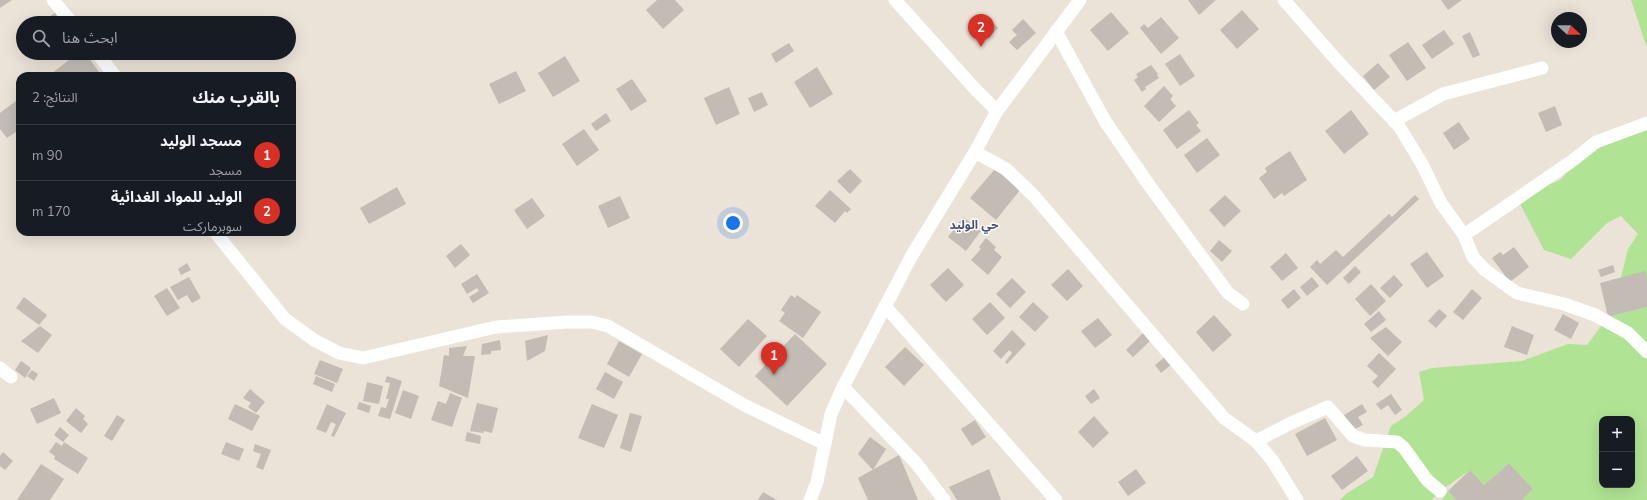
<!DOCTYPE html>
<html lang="ar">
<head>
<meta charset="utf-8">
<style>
	body { margin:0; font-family:Mulish,"Noto Sans Arabic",sans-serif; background:#242831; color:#f1f3f6; direction:rtl }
	.controls { position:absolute; right:12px; bottom:12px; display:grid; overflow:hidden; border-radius:8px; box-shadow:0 4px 16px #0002 }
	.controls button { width:36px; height:36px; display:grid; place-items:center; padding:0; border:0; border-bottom:1px solid #363941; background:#171b24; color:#f1f3f6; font:20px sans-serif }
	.compass { position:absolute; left:1551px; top:12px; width:36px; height:36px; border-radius:50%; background:#171b24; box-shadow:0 4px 16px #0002; rotate:112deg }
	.you { position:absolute; left:733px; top:223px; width:14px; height:14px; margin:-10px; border:3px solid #fff; border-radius:50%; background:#1a73e8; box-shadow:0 0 0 6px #1a73e833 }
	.badge { display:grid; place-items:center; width:26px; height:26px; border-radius:50%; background:#d93025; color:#fff; font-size:13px; font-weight:700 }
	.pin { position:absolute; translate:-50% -33px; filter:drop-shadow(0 1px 2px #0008) }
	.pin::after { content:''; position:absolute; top:21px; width:14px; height:12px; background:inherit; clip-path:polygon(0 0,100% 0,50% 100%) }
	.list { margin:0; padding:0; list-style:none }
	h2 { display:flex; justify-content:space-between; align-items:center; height:52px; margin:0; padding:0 16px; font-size:17px }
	h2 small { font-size:13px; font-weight:400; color:#9ea1a6 }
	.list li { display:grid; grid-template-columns:26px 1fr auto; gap:12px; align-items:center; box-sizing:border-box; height:56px; padding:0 16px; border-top:1px solid #363941 }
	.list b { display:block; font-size:15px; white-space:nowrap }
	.list p { margin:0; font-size:13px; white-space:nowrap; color:#9ea1a6 }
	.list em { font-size:13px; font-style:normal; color:#9ea1a6 }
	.icon { flex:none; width:22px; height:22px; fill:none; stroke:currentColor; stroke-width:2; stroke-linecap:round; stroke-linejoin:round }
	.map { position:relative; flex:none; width:1647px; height:500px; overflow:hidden; direction:ltr }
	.search { position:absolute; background:#171b24; box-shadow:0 4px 16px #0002; left:16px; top:16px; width:280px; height:44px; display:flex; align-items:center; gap:10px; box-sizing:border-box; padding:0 14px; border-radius:22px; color:#9ea1a6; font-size:15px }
	.panel { position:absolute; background:#171b24; box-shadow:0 4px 16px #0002; left:16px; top:72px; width:280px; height:164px; border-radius:12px; direction:rtl }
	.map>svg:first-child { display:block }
	.green { fill:#b0e393; fill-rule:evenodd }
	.building { fill:#c2bcb5 }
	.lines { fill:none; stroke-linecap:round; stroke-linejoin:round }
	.minor { stroke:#fff; stroke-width:13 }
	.labels { text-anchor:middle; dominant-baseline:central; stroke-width:3; stroke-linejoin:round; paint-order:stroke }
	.neighbourhood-label { font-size:12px; font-weight:bold; fill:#485278; stroke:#fff }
</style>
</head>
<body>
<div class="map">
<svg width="1647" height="500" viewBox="0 0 1647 500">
	<rect width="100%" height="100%" fill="#ebe2d8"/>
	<g class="green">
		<path d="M1631,0H1647V48Z"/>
		<path d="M1647,123V280L1621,277L1628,249L1638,234L1621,216L1607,223L1571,259L1544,250L1517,198L1560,180L1596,142Z"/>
		<path d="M1647,307V500H1522L1533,489L1509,463L1484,485L1470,470L1440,491L1432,500H1340L1346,494L1373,477L1391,426L1406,416L1424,400L1419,372L1432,368L1522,361L1568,344L1587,345L1608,317ZM1602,419H1632V485H1602Z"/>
		<path d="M1448,491L1456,500H1442Z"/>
	</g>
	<g class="building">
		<path d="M0,0H12L0,8Z"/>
		<path d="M657,0H675L684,10L663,29L646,10Z"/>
		<path d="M1188,0H1216L1199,15Z"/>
		<path d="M1441,0H1462L1448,10Z"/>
		<path d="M1242,10L1259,29L1237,49L1220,30Z"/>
		<path d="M1111,12L1129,33L1108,51L1090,30Z"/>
		<path d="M55,13L62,23H46L44,20Z"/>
		<path d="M986,15L998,28L982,43L969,30Z"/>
		<path d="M1161,17L1179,38L1161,54L1140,28L1144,24L1148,28Z"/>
		<path d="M1023,19L1036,33L1017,50L1009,42L1017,35L1012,30Z"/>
		<path d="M1444,30L1454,44L1432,59L1422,45Z"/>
		<path d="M1470,32L1480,55L1473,58L1462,36Z"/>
		<path d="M23,39V48L19,42Z"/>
		<path d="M1408,42L1426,68L1407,81L1389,55Z"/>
		<path d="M789,43L794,51L776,63L771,54Z"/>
		<path d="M78,53H85L99,72L94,76H53L51,74Z"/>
		<path d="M1180,54L1195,76L1180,86L1165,64Z"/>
		<path d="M565,56L580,81L553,97L538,73Z"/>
		<path d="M1378,63L1390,77L1374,90L1363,76Z"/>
		<path d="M1151,65L1158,74L1157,75L1159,78L1145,87L1146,89L1142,92L1134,80L1138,77L1136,74Z"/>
		<path d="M817,67L833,94L810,108L794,82Z"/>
		<path d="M516,71L526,91L499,104L489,84Z"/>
		<path d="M632,79L647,101L631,111L616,89Z"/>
		<path d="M1164,86L1173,96L1170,99L1176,106L1159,122L1144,106Z"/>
		<path d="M729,87L740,114L716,125L704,98Z"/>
		<path d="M762,92L768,105L754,112L748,98Z"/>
		<path d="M20,98V129L7,138L0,129V113Z"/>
		<path d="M1555,106L1562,125L1546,132L1538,113Z"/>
		<path d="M1189,110L1199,123L1196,125L1201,131L1177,149L1163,130Z"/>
		<path d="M1351,110L1369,134L1344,154L1325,131Z"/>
		<path d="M606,113L611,121L596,131L591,124Z"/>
		<path d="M1459,122L1470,139L1454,150L1443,133Z"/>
		<path d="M584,129L599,150L577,166L562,144Z"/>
		<path d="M1207,138L1220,155L1197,173L1184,155Z"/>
		<path d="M1290,151L1307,180L1284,196L1282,193L1274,199L1259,178L1267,172L1265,168Z"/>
		<path d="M850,169L862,181L850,194L837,181Z"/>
		<path d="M995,169L1020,190L996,220L970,198Z"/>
		<path d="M397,187L406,204L369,224L360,208Z"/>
		<path d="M830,190L851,209L847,213L845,211L835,223L815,206Z"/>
		<path d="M1225,195L1241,211L1224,227L1209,210Z"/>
		<path d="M1415,195L1419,199L1327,285L1310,267L1317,260L1320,264L1336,250L1343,257L1389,214L1392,217Z"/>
		<path d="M620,196L630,218L608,228L598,206Z"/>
		<path d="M532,198L545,216L527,229L514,210Z"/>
		<path d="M963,217L981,231L966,251L948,237Z"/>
		<path d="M986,238L996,247L994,250L1002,257L988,275L971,260L981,249L979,247Z"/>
		<path d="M1219,240L1232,251L1222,262L1210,251Z"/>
		<path d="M461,244L470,255L455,268L446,256Z"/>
		<path d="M1514,247L1529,267L1510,282L1492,258L1500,252L1503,255Z"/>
		<path d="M1427,252L1444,276L1427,288L1410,264Z"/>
		<path d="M1286,253L1298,268L1282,281L1270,267Z"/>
		<path d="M187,263L191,270L181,275L178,269Z"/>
		<path d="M1613,265L1615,272L1601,277L1598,270Z"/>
		<path d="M1355,266L1361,272L1349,284L1343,278Z"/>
		<path d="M948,268L964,285L946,302L930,285Z"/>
		<path d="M1068,269L1083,286L1067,301L1051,285Z"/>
		<path d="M1645,271L1647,280V307L1608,317L1600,283Z"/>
		<path d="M477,274L489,293L473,303L469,297L479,291L477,288L467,294L461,284Z"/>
		<path d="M1394,275L1403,285L1390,298L1380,288Z"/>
		<path d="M189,277L201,298L192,303L187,295L178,300L170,287Z"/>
		<path d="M1312,277L1319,286L1307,296L1300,287Z"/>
		<path d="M1012,278L1026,292L1010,308L996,294Z"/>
		<path d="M1371,284L1386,301L1370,316L1355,299Z"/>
		<path d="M167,288L180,308L167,316L154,296Z"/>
		<path d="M1294,289L1301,298L1288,309L1281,300Z"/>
		<path d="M1472,289L1482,298L1463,320L1453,312Z"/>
		<path d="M791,295L795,298L797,295L821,312L803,338L779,321L785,313L781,310Z"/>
		<path d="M24,297L47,315L39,325L16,308Z"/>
		<path d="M990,302L1005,318L987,335L972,319Z"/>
		<path d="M1033,302L1049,317L1035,332L1019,317Z"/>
		<path d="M1439,309L1447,316L1436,328L1428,321Z"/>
		<path d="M1379,311L1386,320L1371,332L1364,324Z"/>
		<path d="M1563,314L1579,323L1571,339L1554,330Z"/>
		<path d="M1214,315L1232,335L1213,352L1196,332Z"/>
		<path d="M1098,318L1112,335L1095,348L1081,331Z"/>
		<path d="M748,319L767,336L739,367L720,349Z"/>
		<path d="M40,326L52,335L38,353L21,341Z"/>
		<path d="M1512,326L1534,335L1527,355L1504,347Z"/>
		<path d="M1386,327L1402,342L1388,356L1370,338Z"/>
		<path d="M1012,330L1026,344L1007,364L1005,362L1012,353L1009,350L1001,359L993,351Z"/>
		<path d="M1143,333L1150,341L1133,357L1126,350Z"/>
		<path d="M795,334L827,364L787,406L755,376Z"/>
		<path d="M548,335L545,351L527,361L525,341Z"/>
		<path d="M500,340L501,350L491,351V354L481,355L482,344Z"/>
		<path d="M619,341L642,354L629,377L607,364Z"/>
		<path d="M467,346L463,356H475L468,398L439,386L444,355L449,356V348Z"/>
		<path d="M905,347L924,365L904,386L885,367Z"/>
		<path d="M1379,353L1396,369L1378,388L1372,382L1378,376L1367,366Z"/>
		<path d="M1165,357L1171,365L1161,373L1155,365Z"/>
		<path d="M320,360L343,369L337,383L314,374Z"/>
		<path d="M21,361L31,368L25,378L15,370Z"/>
		<path d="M32,370L38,374L34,381L27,376Z"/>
		<path d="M605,372L623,382L614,399L596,389Z"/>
		<path d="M316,376L335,384L332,392L313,384Z"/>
		<path d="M387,376L402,381L390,419L378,416L381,407L386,408L389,399H386L390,383L385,382Z"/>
		<path d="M367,382L383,386L379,404L363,401Z"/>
		<path d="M250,389L265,402L256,413L248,407L251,403L243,398Z"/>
		<path d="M1094,389L1100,398L1091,404L1085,396Z"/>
		<path d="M403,390L419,396L411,419L395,413Z"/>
		<path d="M450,393L462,398L452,427L431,420L438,401L446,404Z"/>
		<path d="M1391,394L1402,410L1395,415L1388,405L1381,410L1376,404Z"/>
		<path d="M54,398L61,413L37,424L30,409Z"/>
		<path d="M359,402L371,406L369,413L357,409Z"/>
		<path d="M477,403L498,408L492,433L484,431L483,433L470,431Z"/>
		<path d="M235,404L260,416L252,431L228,419Z"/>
		<path d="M327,404L346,413L334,437L331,436L336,424L331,422L326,433L316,429Z"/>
		<path d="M592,404L618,415L604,448L578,438Z"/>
		<path d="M1362,404L1367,412L1358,417L1363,425L1353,430L1344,415Z"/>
		<path d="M76,408L85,416L83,419L88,424L81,433L66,421Z"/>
		<path d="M630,413L642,416L631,452L620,448Z"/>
		<path d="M117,415L125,420L112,441L104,436Z"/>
		<path d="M1094,416L1109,433L1093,448L1078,432Z"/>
		<path d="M1325,418L1337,440L1307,456L1295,434Z"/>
		<path d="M975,420L986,437L972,446L961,429Z"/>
		<path d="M60,427L69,435L63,442L54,435Z"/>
		<path d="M467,432L481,436L480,444L465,441Z"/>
		<path d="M870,437L886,449L873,470L858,454Z"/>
		<path d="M56,442L62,446L64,442L88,458L78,474L54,459L55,456L49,452Z"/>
		<path d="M226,442L244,449L239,461L221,454Z"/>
		<path d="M255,444L271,450L263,470L256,467L261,454L253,451Z"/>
		<path d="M3,452L13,461L5,470L0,466V456Z"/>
		<path d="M899,455L918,500H868L858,478Z"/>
		<path d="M1357,456L1368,471L1342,490L1331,476Z"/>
		<path d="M1509,463L1533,489L1522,500H1456L1448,491L1470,470L1484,485Z"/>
		<path d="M41,464L64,479L50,500H17Z"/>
		<path d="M989,469L1001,500H957L949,487Z"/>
		<path d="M1136,469L1146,483L1128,496L1118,482Z"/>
		<path d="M763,492L777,500H758Z"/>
	</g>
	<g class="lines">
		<g class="minor">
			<path d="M53,0L72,23"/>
			<path d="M895,0L976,90L997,111"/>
			<path d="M1284,0L1340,64L1399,126L1422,164L1441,203L1464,235L1473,257L1485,270L1517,293L1564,304L1595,315L1628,333L1647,352"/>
			<path d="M1056,31L1105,121L1149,185L1228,293L1243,304"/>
			<path d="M97,53L115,76"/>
			<path d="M1394,121L1443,94L1542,68"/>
			<path d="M975,152L1006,169L1034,196L1224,418L1256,441L1272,460L1297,500"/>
			<path d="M215,232L285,319L314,340L339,353L363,358L496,327L567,322H591L608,326L744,405L825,444"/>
			<path d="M1464,235L1572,161L1596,142L1647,123"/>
			<path d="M885,306L1056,500"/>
			<path d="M0,368L11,377"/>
			<path d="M843,387L916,463L944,500"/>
			<path d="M1256,441L1291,423L1328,407L1353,436L1365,440L1397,442L1404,448L1427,480L1440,491"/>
			<path d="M810,500L817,482L831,414L843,387L911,257L975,152L997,111L1080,0"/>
		</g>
	</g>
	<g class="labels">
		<g class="neighbourhood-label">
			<text x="974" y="224">حي الوليد</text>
		</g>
	</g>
</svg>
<div class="controls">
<button>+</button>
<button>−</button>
</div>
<svg class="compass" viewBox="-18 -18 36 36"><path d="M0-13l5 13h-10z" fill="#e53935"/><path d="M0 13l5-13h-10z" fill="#9ea1a6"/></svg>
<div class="you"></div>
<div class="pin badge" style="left:774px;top:375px">1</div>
<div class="pin badge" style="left:981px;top:47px">2</div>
<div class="search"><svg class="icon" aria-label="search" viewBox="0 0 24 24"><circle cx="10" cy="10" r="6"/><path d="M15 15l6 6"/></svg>ابحث هنا</div>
<section class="panel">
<h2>بالقرب منك<small>النتائج: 2</small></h2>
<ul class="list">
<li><span class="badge">1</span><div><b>مسجد الوليد</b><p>مسجد</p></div><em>90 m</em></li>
<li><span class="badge">2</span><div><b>الوليد للمواد الغدائية</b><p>سوبرماركت</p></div><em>170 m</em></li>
</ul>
</section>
</div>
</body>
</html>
